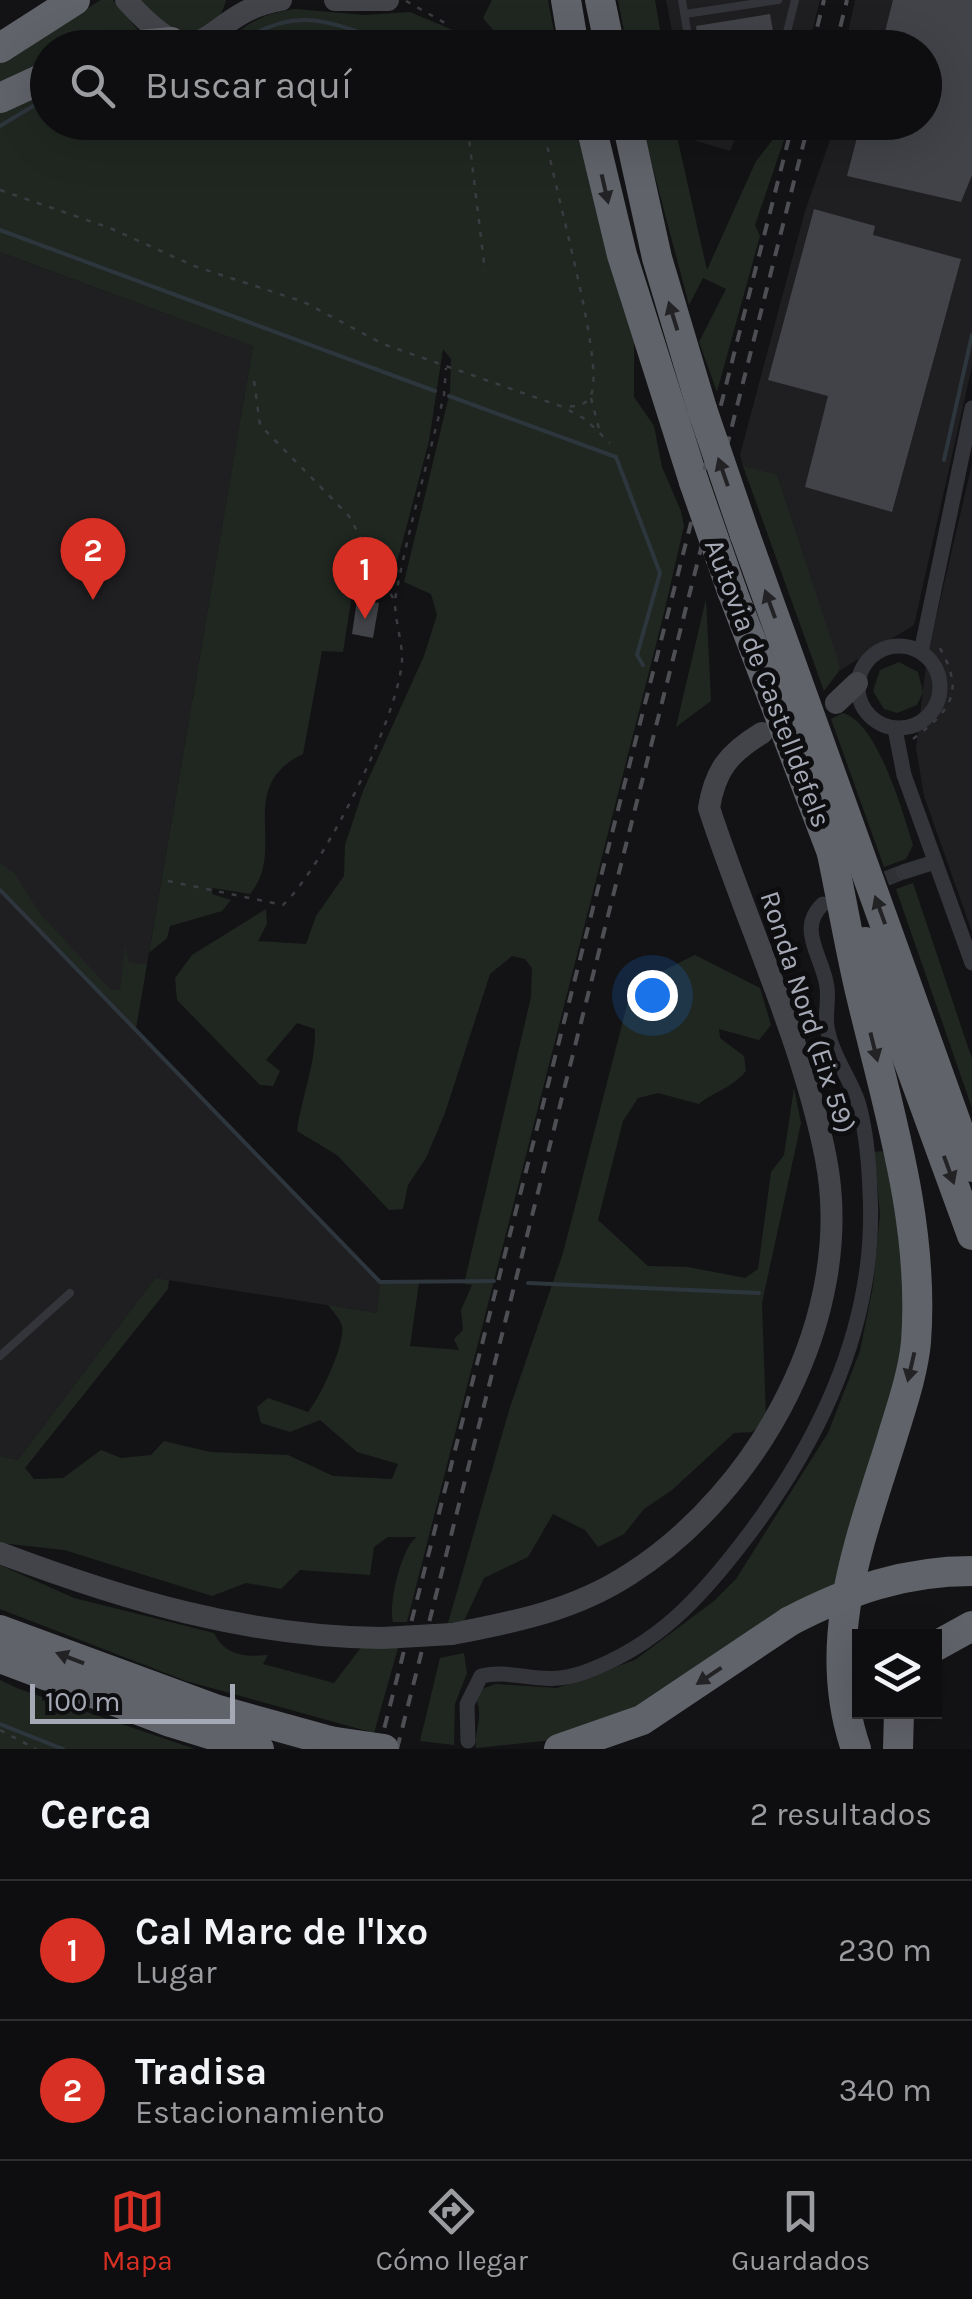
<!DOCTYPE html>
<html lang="es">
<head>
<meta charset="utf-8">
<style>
	body { margin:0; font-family:Karla,sans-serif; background:#171719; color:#f1f3f6 }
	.controls { position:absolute; right:30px; bottom:30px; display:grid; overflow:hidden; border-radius:0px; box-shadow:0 10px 40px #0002 }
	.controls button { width:90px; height:90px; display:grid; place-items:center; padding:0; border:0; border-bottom:2px solid #2e2e30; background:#0e0e10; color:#f1f3f6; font:50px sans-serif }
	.scale { position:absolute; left:30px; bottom:25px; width:205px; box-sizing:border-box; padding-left:10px; border:5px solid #a5a9b5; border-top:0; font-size:28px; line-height:35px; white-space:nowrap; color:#a5a9b5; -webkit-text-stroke:8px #0e0e10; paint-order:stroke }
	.you { position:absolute; left:652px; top:995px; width:35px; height:35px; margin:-25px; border:8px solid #fff; border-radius:50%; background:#1a73e8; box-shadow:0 0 0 15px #1a73e833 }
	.badge { display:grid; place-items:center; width:65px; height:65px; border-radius:50%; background:#d93025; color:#fff; font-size:32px; font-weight:700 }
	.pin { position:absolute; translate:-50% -82px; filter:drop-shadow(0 2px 5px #0008) }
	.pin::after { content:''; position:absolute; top:52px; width:35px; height:30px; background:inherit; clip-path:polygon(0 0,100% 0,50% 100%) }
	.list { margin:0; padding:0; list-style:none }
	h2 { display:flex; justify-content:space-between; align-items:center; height:130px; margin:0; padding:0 40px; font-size:42px }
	h2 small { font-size:32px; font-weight:400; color:#9b9c9f }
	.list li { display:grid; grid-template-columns:65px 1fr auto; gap:30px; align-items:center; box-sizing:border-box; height:140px; padding:0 40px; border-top:2px solid #2e2e30 }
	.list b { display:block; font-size:38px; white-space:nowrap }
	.list p { margin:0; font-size:32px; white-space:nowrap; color:#9b9c9f }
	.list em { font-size:32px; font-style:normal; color:#9b9c9f }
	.icon { flex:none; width:55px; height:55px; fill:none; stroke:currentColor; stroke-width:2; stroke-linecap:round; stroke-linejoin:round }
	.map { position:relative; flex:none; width:972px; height:1749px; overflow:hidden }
	.search { position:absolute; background:#0e0e10; box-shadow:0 10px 40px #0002; left:30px; right:30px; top:30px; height:110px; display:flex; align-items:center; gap:25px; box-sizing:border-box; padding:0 35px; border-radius:55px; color:#9b9c9f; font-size:38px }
	.sheet { height:410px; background:#0e0e10 }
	nav { display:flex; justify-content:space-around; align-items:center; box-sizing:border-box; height:140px; border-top:2px solid #2e2e30; background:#0e0e10; font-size:28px; color:#9b9c9f }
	nav a { display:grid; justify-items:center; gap:5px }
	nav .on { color:#d93025 }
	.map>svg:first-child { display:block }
	.built { fill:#1f1f22 }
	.green { fill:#202721 }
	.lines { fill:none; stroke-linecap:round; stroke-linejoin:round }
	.stream { stroke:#2d353d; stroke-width:4 }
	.building { fill:#424348 }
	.street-tunnel { stroke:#303135; stroke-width:15; stroke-dasharray:15 8; stroke-linecap:butt }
	.path { stroke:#3a3c41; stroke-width:2.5; stroke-dasharray:5 8; stroke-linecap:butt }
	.lane { stroke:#34353a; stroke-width:8 }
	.street { stroke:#34353a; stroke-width:15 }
	.secondary { stroke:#434449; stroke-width:22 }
	.highway { stroke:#61636a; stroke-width:30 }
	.rail { stroke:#4d4f54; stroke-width:4; stroke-dasharray:12 10; stroke-linecap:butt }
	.secondary-bridge { stroke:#434449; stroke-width:22 }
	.highway-bridge { stroke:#61636a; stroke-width:30 }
	.oneway { fill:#232326 }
	.labels { text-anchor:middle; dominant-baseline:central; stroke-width:10; stroke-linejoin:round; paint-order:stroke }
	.street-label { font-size:28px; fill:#a5a9b5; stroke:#0e0e10 }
</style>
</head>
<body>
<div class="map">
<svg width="972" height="1749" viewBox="0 0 972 1749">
	<rect width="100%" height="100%" fill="#131315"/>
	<g class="built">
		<path d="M666,0H820L808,48L675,47Z"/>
		<path d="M855,0H972V366L914,625L839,671L777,476L743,466L740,455L805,211L836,123L924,122V48L845,47Z"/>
		<path d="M687,123V122L769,123L759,140L739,130L730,151L690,139Z"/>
		<path d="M0,252L253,346L136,1028L380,1282L377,1313L155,1278L18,1460L0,1456Z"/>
		<path d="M972,464V932L924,796L916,748L927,657Z"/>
	</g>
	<g class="green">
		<path d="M101,0H113L141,34L87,47L48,48L47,68L0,93V61Z"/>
		<path d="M136,0H226C219,29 199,33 173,33Z"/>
		<path d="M492,0H548L557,47H507L483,18Z"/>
		<path d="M618,0H655L663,47H627Z"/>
		<path d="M296,9L365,15L410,12L493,47L219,48C245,25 261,13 296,9Z"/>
		<path d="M47,86L48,122L574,123L634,340V397L654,426L662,467L681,511L684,526L663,617L407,1622H393C388,1603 402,1546 417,1537H388L374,1547L370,1575L300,1570L281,1589L246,1583L212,1596L64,1550L0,1543V1456L18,1460L155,1278L169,1280L168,1289L25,1468L34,1479L63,1478L101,1450L121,1458L151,1455L164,1441L210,1452L288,1455L333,1476L392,1479L398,1464L357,1452L320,1420L290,1432L261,1423L257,1407L268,1398L308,1412C320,1398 346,1343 342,1326C340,1318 333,1312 328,1305L377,1313L380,1282L419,1283L410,1346L459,1350L454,1339L463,1330L461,1310L472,1285L464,1284L531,997L532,968L525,959L512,956L490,974L445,1113L426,1158L408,1185L403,1209L389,1210L337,1155L297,1131C302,1095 316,1064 315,1029L297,1023L266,1060L280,1071L273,1086L260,1085L177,1000L175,978L192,955L266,909L267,924L258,941L306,944L316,916L344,876L345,845L363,791L424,656L437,615L431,594L404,582L450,392L451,359L443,349L429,441L390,589L360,584L353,589L343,652L322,651L303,754C234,787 288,849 250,894L213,888L212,894L231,900L222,911L170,926L167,938L149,953L253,346L0,252V109Z"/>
		<path d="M641,123H674L707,270L756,161L775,137L784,140L755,225L760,236L717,392L699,342L726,289L703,278L689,305Z"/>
		<path d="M743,466L777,475L838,661L839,671L824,691Z"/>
		<path d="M706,599L711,701L676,727Z"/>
		<path d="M899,662L918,672L923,692L917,705L897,713L884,709L873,691L880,670Z"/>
		<path d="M843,713C878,723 903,813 913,845L906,859L884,867L831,719Z"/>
		<path d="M0,863L14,873L41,915L111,990H120L125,946L129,963L147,964L136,1028L0,890Z"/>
		<path d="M913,883L972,1059V1108L896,889Z"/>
		<path d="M695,955L760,988L771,1025L759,1040L719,1029L720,1038L744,1056L746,1071C731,1089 716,1090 699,1104L658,1093L638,1098L623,1121L598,1220L648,1266L688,1267L745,1278L758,1269L771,1172L784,1155L794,1088L801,1123L762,1303L766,1419L752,1432L734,1433L672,1490L644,1509L624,1534L598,1547L585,1530L553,1514L528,1557L484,1578L464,1621L448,1623L510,1407L563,1253L632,986Z"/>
		<path d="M882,1151L894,1170L909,1333L838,1585L655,1701L562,1739L476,1748C474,1729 484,1719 476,1698L482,1689L495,1684L557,1688L635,1660L714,1601L736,1579L828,1433L860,1351L873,1286L880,1214L874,1152Z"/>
		<path d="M0,1565L74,1598L214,1633C225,1656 245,1657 268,1655L263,1664L334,1683L363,1645L400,1641L374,1733L186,1681L0,1609Z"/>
		<path d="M464,1653L467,1673L455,1704L454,1745L420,1741L440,1658Z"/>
		<path d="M0,1680L19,1689L195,1749H0Z"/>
	</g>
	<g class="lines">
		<g class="stream">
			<path d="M232,48C297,0 332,23 402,48"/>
			<path d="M0,126L48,97"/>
			<path d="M0,230L435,391"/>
			<path d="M449,396L616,457L660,573L637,655L643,665"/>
			<path d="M944,460L972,335"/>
			<path d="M0,890L380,1282L494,1281"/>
			<path d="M528,1283L759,1293"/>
			<path d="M0,1724L63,1749"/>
		</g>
	</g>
	<g class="building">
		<path d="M893,0H972V175L961,202L847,176L861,122H924V48H881Z"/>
		<path d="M770,14L776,48H699L696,26Z"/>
		<path d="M814,209L875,226L873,235L961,259L892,512L805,487L828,396L768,380Z"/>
		<path d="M357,600L379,603L373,638L352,634Z"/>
	</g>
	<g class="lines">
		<path class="street-tunnel" d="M865,887L903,872"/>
		<g class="path">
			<path d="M406,1L445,23L448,48"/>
			<path d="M456,122L468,130L485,271"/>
			<path d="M543,122C549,172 606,362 591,395C586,406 576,406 565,407"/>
			<path d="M0,190L110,228L194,266L304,302L383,344L563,407L585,419L610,443"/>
			<path d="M254,381L260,425L349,516L393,598"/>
			<path d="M591,398L599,429"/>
			<path d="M913,739C954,708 965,690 937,643"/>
			<path d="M168,881L283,905C324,866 398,718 402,661C403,640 392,614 396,594C409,527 428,461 444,395L446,368"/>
			<path d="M0,1730L36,1749"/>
		</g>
		<g class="lane">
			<path d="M682,0L690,48"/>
			<path d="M685,14L778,0"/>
			<path d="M783,48L795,0"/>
			<path d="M0,1356L70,1293"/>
		</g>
		<g class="street">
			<circle cx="899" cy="687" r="41"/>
			<path d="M921,652L972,408"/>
			<path d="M895,729L904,775L972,963"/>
			<path d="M903,872L935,862"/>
			<path d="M468,1741L467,1704L481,1676C516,1668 542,1688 585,1672C659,1645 703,1595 749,1534C824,1434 877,1319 870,1192C869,1164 866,1129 858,1102C850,1078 833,1057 828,1032C824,1018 829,1002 827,987C823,957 796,929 823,904"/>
		</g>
		<g class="secondary">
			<path d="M126,0C208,91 200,13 281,0"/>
			<path d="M335,0H388"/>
			<path d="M836,703L857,683"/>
			<path d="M0,1553C125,1600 248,1637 382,1638"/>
			<path d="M452,1634C515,1622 575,1610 630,1574C760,1491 856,1315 826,1159C803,1041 746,922 709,808C715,770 729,753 762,733"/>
		</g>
		<g class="highway">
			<path d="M566,0L574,48"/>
			<path d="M600,0L610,48"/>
			<path d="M0,48L75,0"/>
			<path d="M110,48L171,42"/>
			<path d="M0,98L48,76"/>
			<path d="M590,122L622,255L694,482"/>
			<path d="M627,122L657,258L702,409"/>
			<path d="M745,535L972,1167"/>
			<path d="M732,591L837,866"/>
			<path d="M831,849C841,896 849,944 860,991C887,1106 925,1222 916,1342C913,1374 901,1408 892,1438C860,1541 819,1642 856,1749"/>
			<path d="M865,942L972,1235"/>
			<path d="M0,1630L218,1710L355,1748"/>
			<path d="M934,1647L972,1626"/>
			<path d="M0,1658L170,1722L259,1749"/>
			<path d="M559,1749L642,1720L790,1621"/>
			<path d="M898,1749L899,1712"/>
		</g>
		<g class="rail">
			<path d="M812,48L824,0"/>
			<path d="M835,48L847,0"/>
			<path d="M379,1749L793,122"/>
			<path d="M397,1749L809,122"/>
		</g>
		<path class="secondary-bridge" d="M382,1638L452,1634"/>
		<g class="highway-bridge">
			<path d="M702,409L745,535"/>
			<path d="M694,482L732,591"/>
			<path d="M790,1621C850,1590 904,1571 972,1571"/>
			<path d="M329,1741L384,1749"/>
		</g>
	</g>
	<defs><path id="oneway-solid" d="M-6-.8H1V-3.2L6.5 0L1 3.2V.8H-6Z" transform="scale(2.5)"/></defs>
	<g class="oneway">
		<use href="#oneway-solid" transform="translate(605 189) rotate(77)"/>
		<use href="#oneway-solid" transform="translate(673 316) rotate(-107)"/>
		<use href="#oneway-solid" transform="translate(723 472) rotate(-109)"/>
		<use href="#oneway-solid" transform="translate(770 604) rotate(-110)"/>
		<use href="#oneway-solid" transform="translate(880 910) rotate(-110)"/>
		<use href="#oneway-solid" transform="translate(874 1047) rotate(76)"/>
		<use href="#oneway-solid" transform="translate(949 1170) rotate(70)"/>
		<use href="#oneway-solid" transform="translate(911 1367) rotate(103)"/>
		<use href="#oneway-solid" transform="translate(70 1658) rotate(-159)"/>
		<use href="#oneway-solid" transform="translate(709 1676) rotate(146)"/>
	</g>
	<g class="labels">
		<g class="street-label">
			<text transform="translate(768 683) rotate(69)">Autovia de Castelldefels</text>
			<text transform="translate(808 1012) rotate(72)">Ronda Nord (Eix 59)</text>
		</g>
	</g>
</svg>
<div class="controls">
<button><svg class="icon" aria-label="layers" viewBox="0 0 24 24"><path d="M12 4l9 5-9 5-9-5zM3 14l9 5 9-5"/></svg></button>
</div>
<div class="scale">100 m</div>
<div class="you"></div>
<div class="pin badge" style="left:365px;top:619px">1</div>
<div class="pin badge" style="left:93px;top:600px">2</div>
<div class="search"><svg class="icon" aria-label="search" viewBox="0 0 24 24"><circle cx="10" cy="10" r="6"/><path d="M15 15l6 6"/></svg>Buscar aquí</div>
</div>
<section class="sheet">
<h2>Cerca<small>2 resultados</small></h2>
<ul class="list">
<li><span class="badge">1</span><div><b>Cal Marc de l'Ixo</b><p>Lugar</p></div><em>230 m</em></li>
<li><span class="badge">2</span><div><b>Tradisa</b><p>Estacionamiento</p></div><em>340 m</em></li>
</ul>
</section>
<nav>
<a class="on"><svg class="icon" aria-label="map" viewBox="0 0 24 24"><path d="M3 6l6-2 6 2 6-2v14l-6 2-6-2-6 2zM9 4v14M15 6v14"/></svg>Mapa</a>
<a><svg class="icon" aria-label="directions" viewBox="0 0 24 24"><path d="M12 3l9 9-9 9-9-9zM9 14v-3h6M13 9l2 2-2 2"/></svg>Cómo llegar</a>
<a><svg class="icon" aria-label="saved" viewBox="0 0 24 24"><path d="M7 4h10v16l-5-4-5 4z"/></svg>Guardados</a>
</nav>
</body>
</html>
